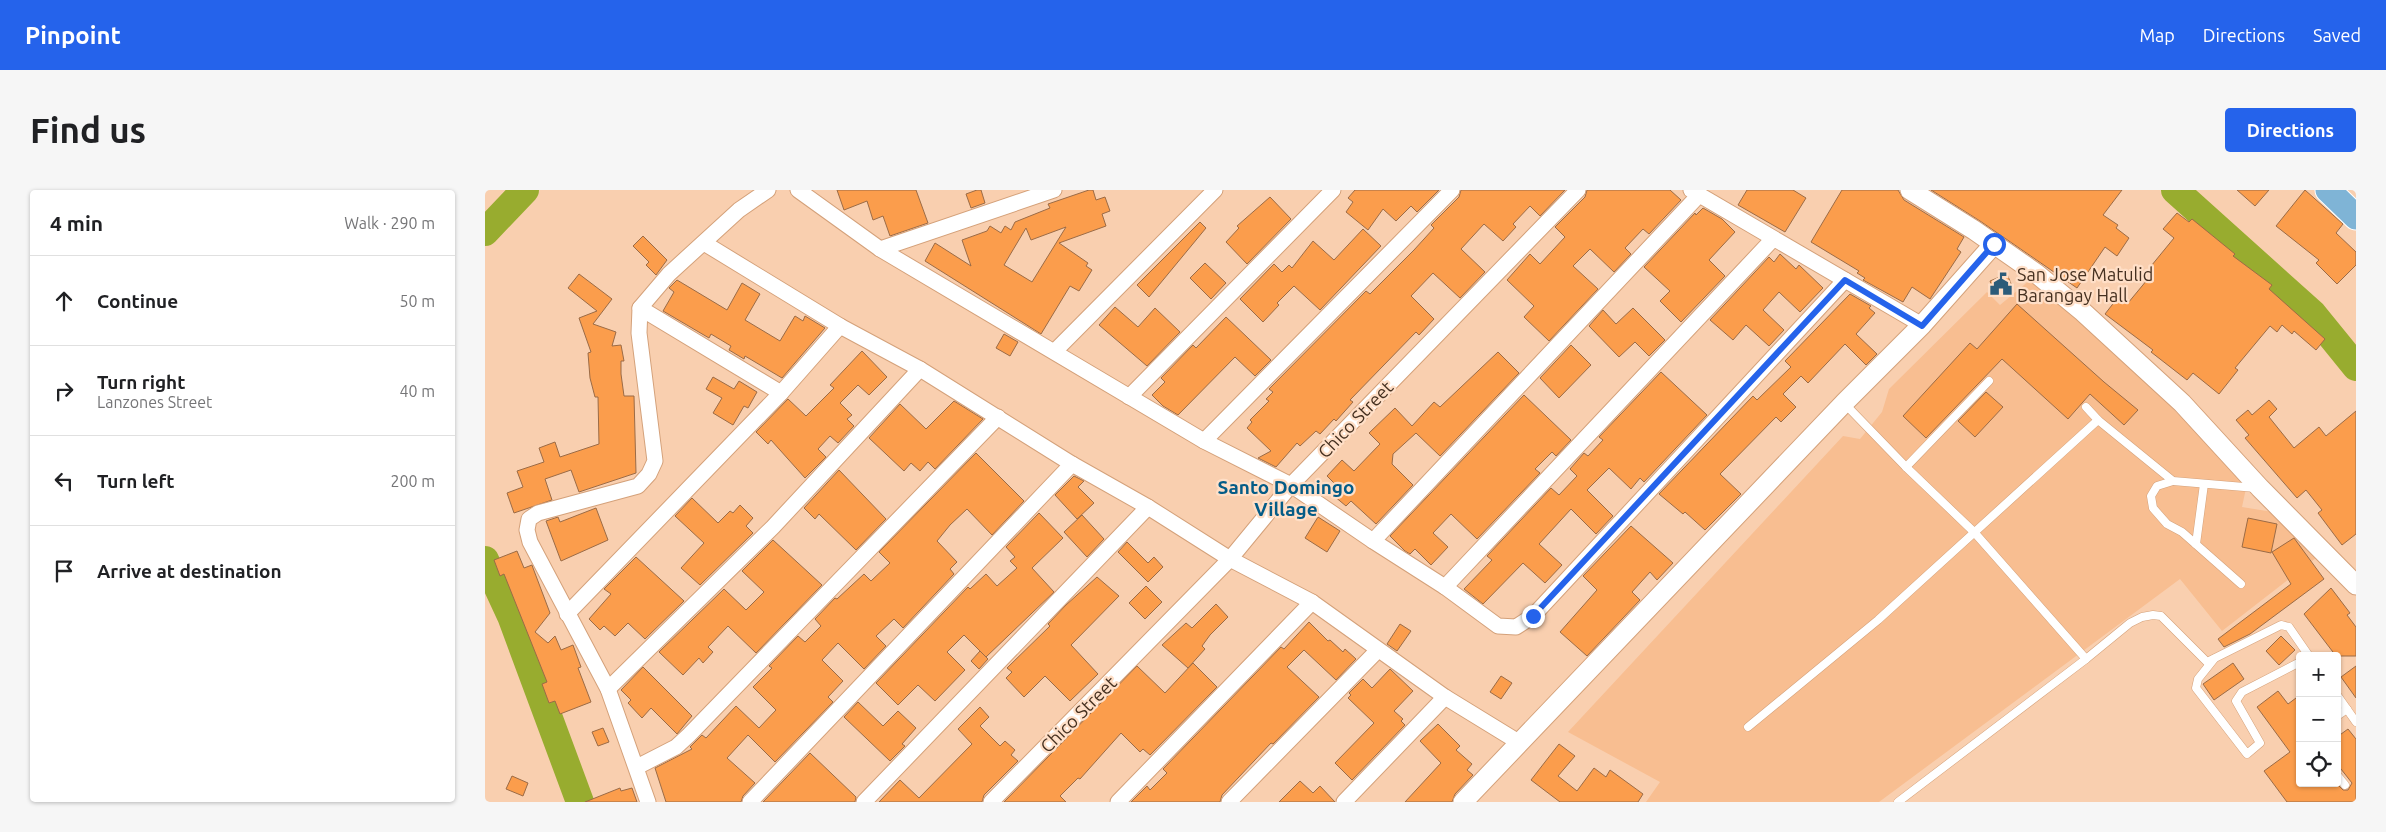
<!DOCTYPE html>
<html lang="en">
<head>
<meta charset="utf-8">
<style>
	body { margin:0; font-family:Ubuntu,sans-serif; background:#f6f6f6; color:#202124 }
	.controls { position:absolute; right:15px; bottom:15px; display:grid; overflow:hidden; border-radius:5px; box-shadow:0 1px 4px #0004 }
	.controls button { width:45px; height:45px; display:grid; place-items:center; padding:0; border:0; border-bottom:1px solid #e0e0e0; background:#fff; color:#202124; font:25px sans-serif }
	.stop { position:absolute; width:15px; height:15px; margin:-11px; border:4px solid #2563eb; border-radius:50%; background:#fff }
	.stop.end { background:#2563eb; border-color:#fff; box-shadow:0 1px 5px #0008 }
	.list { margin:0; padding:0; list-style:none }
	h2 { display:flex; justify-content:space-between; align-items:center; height:65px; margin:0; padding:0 20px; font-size:21px }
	h2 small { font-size:16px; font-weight:400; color:#757577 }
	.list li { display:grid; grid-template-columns:32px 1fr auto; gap:15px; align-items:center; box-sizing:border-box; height:90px; padding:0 20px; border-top:1px solid #e0e0e0 }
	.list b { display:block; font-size:19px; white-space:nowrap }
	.list p { margin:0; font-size:16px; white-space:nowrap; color:#757577 }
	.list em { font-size:16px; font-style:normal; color:#757577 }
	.icon { flex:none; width:28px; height:28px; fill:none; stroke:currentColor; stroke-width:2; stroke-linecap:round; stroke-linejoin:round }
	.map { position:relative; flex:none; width:1871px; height:612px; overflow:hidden; border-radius:5px }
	header { display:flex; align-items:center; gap:30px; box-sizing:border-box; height:70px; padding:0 25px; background:#2563eb; color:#fff }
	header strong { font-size:24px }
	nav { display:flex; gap:28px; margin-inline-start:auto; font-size:18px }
	.intro { display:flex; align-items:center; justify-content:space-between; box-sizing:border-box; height:120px; padding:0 30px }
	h1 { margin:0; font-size:35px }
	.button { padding:12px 22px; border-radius:5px; background:#2563eb; color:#fff; font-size:18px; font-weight:700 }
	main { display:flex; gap:30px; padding:0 30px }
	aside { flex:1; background:#fff; border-radius:5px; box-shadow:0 1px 4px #0004 }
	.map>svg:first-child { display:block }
	.built { fill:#f8be91 }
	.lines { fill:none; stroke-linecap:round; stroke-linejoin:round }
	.river { stroke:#98ac2f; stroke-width:28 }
	.building { fill:#fb9d4c; stroke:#9b6b46; fill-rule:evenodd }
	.service-casing { stroke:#d4a17a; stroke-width:9 }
	.minor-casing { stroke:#d4a17a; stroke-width:17 }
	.tertiary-casing { stroke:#d4a17a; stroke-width:21 }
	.trunk-casing { stroke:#fff; stroke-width:27 }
	.service { stroke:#fff; stroke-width:8 }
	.minor { stroke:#fff; stroke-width:15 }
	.tertiary { stroke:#fff; stroke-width:19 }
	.trunk { stroke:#7fb4d6; stroke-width:25 }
	.route { stroke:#2563eb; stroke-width:6 }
	.labels { text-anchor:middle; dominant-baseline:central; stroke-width:4.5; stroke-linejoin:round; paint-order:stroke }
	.poi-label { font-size:18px; fill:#453020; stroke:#ffdfc7; text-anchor:start }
	.street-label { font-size:18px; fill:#453020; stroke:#ffdfc7 }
	.neighbourhood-label { font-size:19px; font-weight:bold; fill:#045c87; stroke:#ffdfc7 }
</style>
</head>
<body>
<header>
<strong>Pinpoint</strong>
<nav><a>Map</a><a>Directions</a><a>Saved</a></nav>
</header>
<div class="intro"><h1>Find us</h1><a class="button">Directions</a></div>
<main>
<aside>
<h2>4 min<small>Walk · 290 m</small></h2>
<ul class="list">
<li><svg class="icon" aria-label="ahead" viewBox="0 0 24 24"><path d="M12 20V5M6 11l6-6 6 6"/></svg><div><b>Continue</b></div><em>50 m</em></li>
<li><svg class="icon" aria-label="right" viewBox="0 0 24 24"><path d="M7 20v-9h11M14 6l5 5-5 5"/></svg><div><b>Turn right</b><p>Lanzones Street</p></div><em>40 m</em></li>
<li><svg class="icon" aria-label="left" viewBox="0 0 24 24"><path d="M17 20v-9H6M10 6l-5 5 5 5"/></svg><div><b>Turn left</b></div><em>200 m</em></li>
<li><svg class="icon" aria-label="arrive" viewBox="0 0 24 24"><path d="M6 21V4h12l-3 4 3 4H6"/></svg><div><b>Arrive at destination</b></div></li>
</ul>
</aside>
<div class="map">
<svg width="1871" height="612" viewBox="0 0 1871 612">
	<rect width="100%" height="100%" fill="#f9cfaf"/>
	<path class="built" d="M1545,90L1649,178L1695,226L1763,289L1757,317L1800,324L1836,364L1737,441L1695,389L1394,612H1161L1175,592L1083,542L1358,246L1375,249L1397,222L1404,199L1502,102L1515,115Z"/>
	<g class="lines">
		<g class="river">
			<path d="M1690,0L1828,124L1871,177"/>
			<path d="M0,42L40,0"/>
			<path d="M0,370L26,426L95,612"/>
		</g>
	</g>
	<g class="building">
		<path d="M352,0H431L443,33L405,46L398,26L388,30L382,11L359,20Z"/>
		<path d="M492,0H496L500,13L486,18L481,4Z"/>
		<path d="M604,0H608L611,10L620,7L625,21L617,24L621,36L574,53L603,73L601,76L607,80L594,101L585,96L556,144L440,71L450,53L486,76L477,50L502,41L505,36L516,43L520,36L526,40L530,32L565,18L563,14ZM581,37L547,92L519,75L541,38L546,50Z"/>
		<path d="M870,0H954L932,22L926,16L911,31L898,19L883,40L861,22L868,12L863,8Z"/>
		<path d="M976,0H1080L1055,26L1045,16L1028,34L1031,37L1018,51L999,34L976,59L1000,82L975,108L948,83L926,106L949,129L934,145L931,142L865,210L868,212L851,231L849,229L835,244L831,241L815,256L812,253L791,277L773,268L786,261L762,238L767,232L765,230L784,211L781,209L788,202L784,199L881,101L885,104L929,60L949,38L946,35L974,7Z"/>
		<path d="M1102,0H1185L1196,10L1164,44L1158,39L1140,58L1146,64L1129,82L1105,59L1088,76L1113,99L1064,151L1039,127L1049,116L1022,90L1045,64L1055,74L1080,47L1070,37L1100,7Z"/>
		<path d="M1262,0H1308L1321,8L1300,42L1253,15Z"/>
		<path d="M1357,0H1413L1419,10L1479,47L1472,59L1476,62L1445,109L1427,97L1418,112L1378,90L1380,88L1372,83L1374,81L1326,52Z"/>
		<path d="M1446,0H1637L1618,25L1633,35L1631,38L1644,48L1632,66L1620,57L1592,98L1495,31Z"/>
		<path d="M1752,0H1784L1770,16Z"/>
		<path d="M1820,0L1858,34L1851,43L1871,62V75L1852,94L1831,73L1834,70L1791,36Z"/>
		<path d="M785,7L806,29L762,74L741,52L754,38L752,36Z"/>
		<path d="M1218,18L1237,29L1250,42L1224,70L1240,86L1196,132L1175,111L1185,101L1159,77L1210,23L1211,25Z"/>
		<path d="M1692,23L1704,32L1707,29L1750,64L1748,66L1787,95L1784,99L1840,149L1831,160L1809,141L1807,144L1797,135L1792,142L1785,136L1750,178L1753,180L1734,204L1708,183L1702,190L1666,162L1668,160L1620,124L1634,106L1643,113L1667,84L1662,81L1689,48L1678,39Z"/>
		<path d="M715,32L721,38L664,107L652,95Z"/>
		<path d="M878,39L896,56L835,120L809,96L792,113L794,115L778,132L755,109L789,74L797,82L804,75L807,78L828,51L849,70Z"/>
		<path d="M158,46L182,70L171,85L161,75L164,72L148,56Z"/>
		<path d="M1295,64L1311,79L1314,75L1338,98L1315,122L1294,102L1278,120L1299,140L1284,156L1261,135L1248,150L1225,130L1284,67L1289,72Z"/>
		<path d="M720,73L741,93L726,109L705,88Z"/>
		<path d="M94,84L127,109L108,134L131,142L127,156L136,155L139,171H136V184L139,206H149L151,283L94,302L86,280L60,289L67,310L29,323L22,303L38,297L32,281L59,272L54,258L70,252L75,267L114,254L113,207H110L105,188L103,163L106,162L94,128L112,121L83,98Z"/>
		<path d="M1522,84L1527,96L1510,103L1505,91Z"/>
		<path d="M192,90L242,120L257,93L275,104L260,130L295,151L310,126L318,131L320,126L340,138L297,188L260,166L259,169L244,160L246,156L226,144L224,148L178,121L189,102L184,98Z"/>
		<path d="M1365,104L1386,116L1384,118L1390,123L1371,144L1392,164L1381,175L1360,154L1323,193L1316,186L1298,204L1311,217L1296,232L1291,227L1235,284L1256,304L1220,340L1200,322L1198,324L1174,304L1268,206L1272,210L1306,177L1300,171Z"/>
		<path d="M1532,114L1619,192L1653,220L1639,235L1605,204L1583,229L1517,169L1441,248L1418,226L1485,153L1492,159Z"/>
		<path d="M630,117L653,137L670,118L695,142L662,176L614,135Z"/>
		<path d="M1148,118L1180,150L1164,166L1150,152L1134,167L1104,136L1118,120L1131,134Z"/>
		<path d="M741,127L786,170L770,186L750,167L693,225L678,216L667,205L680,192L676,188L708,155L711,158Z"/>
		<path d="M519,144L533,152L525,166L511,158Z"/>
		<path d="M1086,155L1106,175L1074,208L1055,188Z"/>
		<path d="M377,161L402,187L384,205L373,195L355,213L367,225L362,229L369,236L353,253L345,246L333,259L341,267L320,288L286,250L283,254L271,242L303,209L321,226L349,198L345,195Z"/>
		<path d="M1013,162L1034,183L955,266L931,243L908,264L907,274L928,295L891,334L866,311L861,316L849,306L855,299L842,286L857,270L869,281L895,254L884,243L910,218L927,236L949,212L955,217Z"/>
		<path d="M1176,182L1222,225L1159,292L1155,288L1146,299L1124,278L1102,300L1128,326L1111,344L1086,319L1054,354L1077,375L1060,393L1038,373L998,414L979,399L1007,370L1002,366L1066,298L1074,305L1092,286L1085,279L1099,263L1103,266L1118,250L1114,247Z"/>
		<path d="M228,187L249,199L254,191L272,202L263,218L259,216L248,235L228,223L237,208L221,199Z"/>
		<path d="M1501,202L1518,217L1490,247L1473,231Z"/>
		<path d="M1039,205L1086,250L1071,266L1067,262L1050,279L1055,283L992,349L966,324L948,343L963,357L946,375L930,359L925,364L920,361L905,346Z"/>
		<path d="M1784,210L1792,219L1784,227L1809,258L1834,237L1841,246L1871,221V344L1857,355L1833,323L1837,320L1821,300L1812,308L1760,248L1764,245L1751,230L1763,220L1767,225Z"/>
		<path d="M469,211L498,229L450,279L443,272L435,281L426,273L419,281L384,248L415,214L441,239Z"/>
		<path d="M491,263L539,311L507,345L482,319L465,335L452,351L472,372L465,379L469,384L418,438L409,429L391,446L401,456L379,479L353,453L337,470L358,491L343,507L348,512L290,572L263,545L242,568L270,593L258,606L256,612H181L170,578L207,559L205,557L217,545L221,548L251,516L274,538L291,520L268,497L287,478L284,476L313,446L320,452L336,436L330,429L350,408L352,409L379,384L386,391L405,373L394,362Z"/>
		<path d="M354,280L401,329L371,360L334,324L330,329L319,318Z"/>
		<path d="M589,286L599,291L593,297L609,313L592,329L570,305Z"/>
		<path d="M207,308L233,333L245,321L248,323L255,315L268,328L261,336L268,343L215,395L196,378L219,353L190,326Z"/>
		<path d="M111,318L123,350L76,371L61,331L73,327L75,332Z"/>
		<path d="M554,323L578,348L547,378L569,402L501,467L479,445L462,462L480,480L450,511L433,495L413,515L391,493L483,397L485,399L501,384L512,396L532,378L525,371L530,367L521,357Z"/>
		<path d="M597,325L619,349L602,367L579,342Z"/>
		<path d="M833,327L855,341L842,362L820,348Z"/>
		<path d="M1763,328L1792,334L1786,363L1757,357Z"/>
		<path d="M1146,336L1188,373L1172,390L1165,382L1147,402L1155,410L1102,466L1075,442L1112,400L1098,386Z"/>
		<path d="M1809,348L1839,389L1765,444L1739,457L1733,449L1806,394L1787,362Z"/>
		<path d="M288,350L337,395L271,463L243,436L223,457L228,462L218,473L214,468L198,485L174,462L239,399L261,420L279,402L257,381Z"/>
		<path d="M642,352L663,373L669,367L678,377L663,392L633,362Z"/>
		<path d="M32,361L39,378L47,375L48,378L65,423L50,442L63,453L70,446L76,460L88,455L96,477L93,478L106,512L75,524L70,511L64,513L57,494L62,492L19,384L15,386L9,370Z"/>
		<path d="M151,367L199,411L160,449L143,433L130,446L119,436L115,440L104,429L126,404L119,399Z"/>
		<path d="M612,387L634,406L586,455L613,484L585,511L560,486L539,507L521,488L527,482L522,478L565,436L563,434L581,415Z"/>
		<path d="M661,396L677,412L660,429L644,413Z"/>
		<path d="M1846,398L1865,423L1862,425L1871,437V466H1851L1819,424Z"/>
		<path d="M731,414L743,427L725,445L717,456L720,459L703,478L677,455L701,433L707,438Z"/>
		<path d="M824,432L843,451L845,450L858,462L860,459L871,469L851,490L819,460L802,477L834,507L788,554L786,553L737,605L735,612H646L662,596L665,600L682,583L678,579L796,457L799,459Z"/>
		<path d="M915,434L926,441L912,461L902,454Z"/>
		<path d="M1796,446L1810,460L1794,475L1781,461Z"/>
		<path d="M495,461L503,469L494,479L486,471Z"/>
		<path d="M708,473L732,497L665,565L658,559L655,562L636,543L595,589L593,588L575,606L581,612H519L652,476L680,503Z"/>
		<path d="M1748,473L1759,489L1729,510L1718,494Z"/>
		<path d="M1871,476V508L1856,487Z"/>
		<path d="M158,477L207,526L192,544L166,518L157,528L143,513L146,510L136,500Z"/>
		<path d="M905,479L928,501L909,521L918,529L916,531L920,535L867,590L850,573L889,533L863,508L866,505L864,503L878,489L887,498Z"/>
		<path d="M1016,486L1027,493L1016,509L1005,502Z"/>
		<path d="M1793,501L1803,514L1815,505V593H1851L1858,600H1863L1867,593L1852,574V547L1863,539L1871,549V612H1802L1779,581L1805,562L1772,517Z"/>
		<path d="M373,512L398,536L413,521L431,538L417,554L420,556L405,571L359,527Z"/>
		<path d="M495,517L504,527L495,536L515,556L520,551L530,560L526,565L533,571L499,605L497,612H394L415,590L434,608L487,554L473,539Z"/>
		<path d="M953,534L975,556L971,560L987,574L982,580L988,585L970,604L967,612H920L956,573L935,551Z"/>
		<path d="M118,538L124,552L113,556L107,542Z"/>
		<path d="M1074,554L1090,566L1073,586L1092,601L1109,578L1121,587L1125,580L1158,604L1153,612H1075L1046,590Z"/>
		<path d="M325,563L371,607L370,612H278Z"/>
		<path d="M27,586L43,593L38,606L21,599Z"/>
		<path d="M815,591L828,603L835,596L850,612H794Z"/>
		<path d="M135,598L136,601L147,598L152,612H100Z"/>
	</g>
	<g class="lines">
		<defs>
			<g id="service">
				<path d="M1359,213L1421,277L1489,342L1601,469"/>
				<path d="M1601,217L1613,230L1688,291L1771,298"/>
				<path d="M1421,277L1504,191"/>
				<path d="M1688,291L1672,296L1666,306L1668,318L1682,334L1697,342L1756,394"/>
				<path d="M1711,354L1719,294"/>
				<path d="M1729,469L1713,489L1711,498L1762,564L1775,553L1751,511L1757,502L1815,472"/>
				<path d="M1852,505L1871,532"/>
				<path d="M1852,526L1862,519"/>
				<path d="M1263,537L1393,430L1613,230"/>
				<path d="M1852,585L1860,595"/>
				<path d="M1413,612L1601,469L1645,433L1657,427L1668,425L1676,426L1722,472L1796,435L1804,437L1824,466"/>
			</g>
			<g id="minor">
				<path d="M313,0L395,59L719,251L806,295L888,351L960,397L1013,436L1031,437L1048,426L1360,90"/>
				<path d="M1206,0L1437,135"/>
				<path d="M219,53L355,136L435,179L587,274L663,317L745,369L827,412L960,507L1035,553"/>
				<path d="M395,59L569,0"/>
				<path d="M155,118L296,203"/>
				<path d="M570,161L730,0"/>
				<path d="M644,207L848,0"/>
				<path d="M719,251L967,0"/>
				<path d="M888,351L1214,5"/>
				<path d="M960,397L1288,49"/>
				<path d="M82,424L296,203L355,136"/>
				<path d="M123,499L288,337L435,179"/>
				<path d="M152,577L191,557L204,545L513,227"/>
				<path d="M163,612L123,499L45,352L42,340L44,329L53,323L153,296L164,284L170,271L154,143L155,118L184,84L254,20L283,0"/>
				<path d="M265,612L587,274"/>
				<path d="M379,612L663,317"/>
				<path d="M506,612L745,369L806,295L1093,0"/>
				<path d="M633,612L827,412"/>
				<path d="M744,612L893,460"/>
				<path d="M859,612L960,507"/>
			</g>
			<g id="tertiary">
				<path d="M1425,0L1489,40L1552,84L1598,122L1697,213L1775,298L1871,395"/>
				<path d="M978,612L1359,213L1437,135L1509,54"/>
			</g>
			<path id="trunk" d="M1843,0L1871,27"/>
		</defs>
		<use href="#service" class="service-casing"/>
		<use href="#minor" class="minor-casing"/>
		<use href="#tertiary" class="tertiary-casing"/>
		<use href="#trunk" class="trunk-casing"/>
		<use href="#service" class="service"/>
		<use href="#minor" class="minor"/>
		<use href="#tertiary" class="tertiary"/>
		<use href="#trunk" class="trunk"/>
	</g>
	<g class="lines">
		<path class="route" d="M1048,426L1360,90L1437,136L1509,54"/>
	</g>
	<defs>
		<symbol id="civic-bare" viewBox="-9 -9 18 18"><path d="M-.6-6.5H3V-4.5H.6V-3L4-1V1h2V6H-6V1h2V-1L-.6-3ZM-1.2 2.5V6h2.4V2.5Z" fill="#2b5b79" stroke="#ffdfc7" stroke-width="2.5" paint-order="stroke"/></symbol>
	</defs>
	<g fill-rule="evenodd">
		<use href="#civic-bare" x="1500" y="78" width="32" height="32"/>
	</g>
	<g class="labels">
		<g class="poi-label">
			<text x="1532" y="84">San Jose Matulid<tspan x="1532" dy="21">Barangay Hall</tspan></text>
		</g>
		<g class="street-label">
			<text transform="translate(870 229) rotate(-46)">Chico Street</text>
			<text transform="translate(593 524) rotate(-45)">Chico Street</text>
		</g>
		<g class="neighbourhood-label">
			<text x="801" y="297">Santo Domingo<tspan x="801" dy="22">Village</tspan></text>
		</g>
	</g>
</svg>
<div class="controls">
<button>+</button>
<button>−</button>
<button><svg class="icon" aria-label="locate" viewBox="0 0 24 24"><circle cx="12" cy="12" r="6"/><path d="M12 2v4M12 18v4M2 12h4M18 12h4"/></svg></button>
</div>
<div class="stop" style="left:1509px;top:54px"></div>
<div class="stop end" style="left:1048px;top:426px"></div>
</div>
</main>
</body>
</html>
